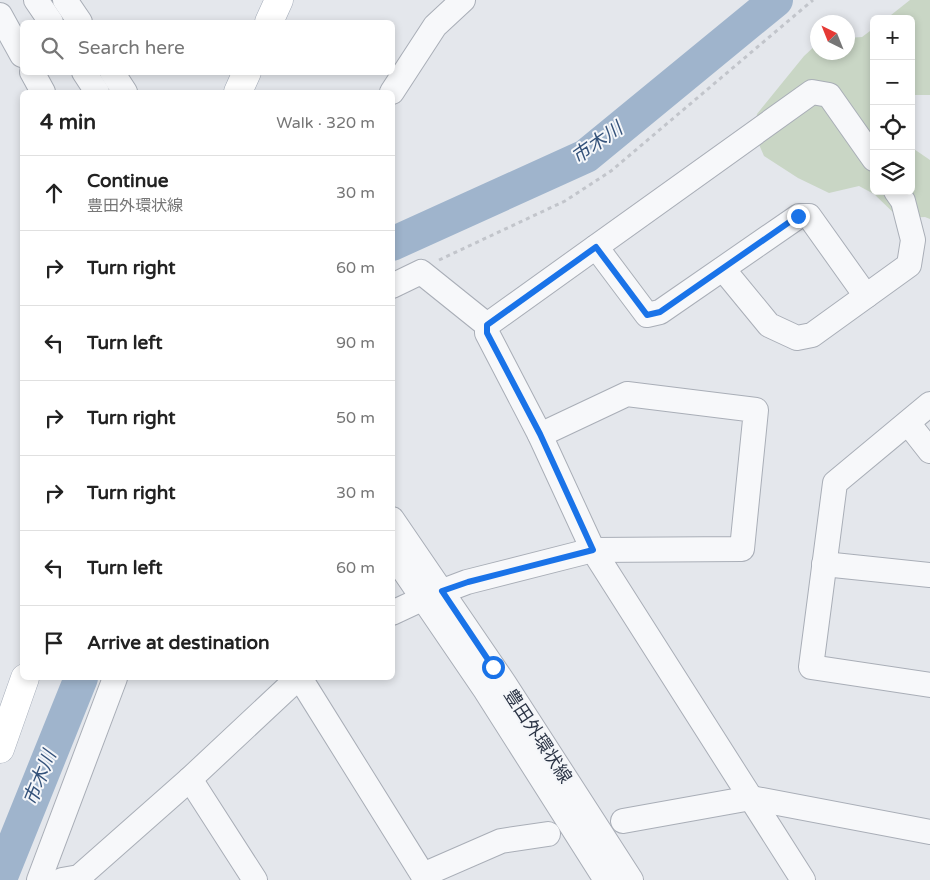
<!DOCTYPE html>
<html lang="en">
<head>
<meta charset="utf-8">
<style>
	body { margin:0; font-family:"Varela Round","Noto Sans JP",sans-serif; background:#f2f2f2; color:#222 }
	.controls { position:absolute; right:15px; top:15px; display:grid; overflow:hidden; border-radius:8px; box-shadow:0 2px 8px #0003 }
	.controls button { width:45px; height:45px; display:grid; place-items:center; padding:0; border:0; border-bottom:1px solid #e0e0e0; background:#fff; color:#222; font:25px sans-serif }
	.compass { position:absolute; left:810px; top:15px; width:45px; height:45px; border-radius:50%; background:#fff; box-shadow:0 2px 8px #0003; rotate:317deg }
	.stop { position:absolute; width:15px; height:15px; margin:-11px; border:4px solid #1a73e8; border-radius:50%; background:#fff }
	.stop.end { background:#1a73e8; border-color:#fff; box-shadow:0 1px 5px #0008 }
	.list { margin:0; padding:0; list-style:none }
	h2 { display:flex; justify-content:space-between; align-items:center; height:65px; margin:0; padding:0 20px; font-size:21px }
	h2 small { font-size:16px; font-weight:400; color:#767676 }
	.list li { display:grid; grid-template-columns:32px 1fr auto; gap:15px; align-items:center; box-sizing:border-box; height:75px; padding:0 20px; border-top:1px solid #e0e0e0 }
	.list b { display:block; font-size:19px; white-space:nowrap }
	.list p { margin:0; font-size:16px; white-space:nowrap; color:#767676 }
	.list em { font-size:16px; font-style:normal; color:#767676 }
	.icon { flex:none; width:28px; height:28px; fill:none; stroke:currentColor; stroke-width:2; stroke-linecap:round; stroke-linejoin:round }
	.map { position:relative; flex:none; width:930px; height:880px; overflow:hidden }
	.search { position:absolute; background:#fff; box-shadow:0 2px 8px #0003; left:20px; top:20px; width:375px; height:55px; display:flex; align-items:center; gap:12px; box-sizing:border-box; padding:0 18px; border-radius:8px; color:#767676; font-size:19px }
	.panel { position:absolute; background:#fff; box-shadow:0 2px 8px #0003; left:20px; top:90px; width:375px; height:590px; border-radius:8px }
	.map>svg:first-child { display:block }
	.green { fill:#c9d6c5 }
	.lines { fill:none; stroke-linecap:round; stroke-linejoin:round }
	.river { stroke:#9fb4cc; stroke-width:34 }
	.minor-casing { stroke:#a9aeb7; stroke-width:26 }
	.major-casing { stroke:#a3abb8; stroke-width:29 }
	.path { stroke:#c2c5cb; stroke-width:3; stroke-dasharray:4 4; stroke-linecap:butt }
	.minor { stroke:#f7f8fa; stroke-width:24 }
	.major { stroke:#fff; stroke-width:28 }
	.route { stroke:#1a73e8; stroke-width:6 }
	.labels { text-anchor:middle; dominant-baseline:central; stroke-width:4; stroke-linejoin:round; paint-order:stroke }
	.street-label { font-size:18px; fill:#2b3445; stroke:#f4f6f9 }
	.water-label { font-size:19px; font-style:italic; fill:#34527a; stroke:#f4f6f9 }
</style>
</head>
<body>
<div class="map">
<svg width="930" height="880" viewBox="0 0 930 880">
	<rect width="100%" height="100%" fill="#e4e7ec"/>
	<g class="green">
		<path d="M910,0H930V95H911V19H886Z"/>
		<path d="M874,28V191H911V147L930,160V219L925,217L899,218L874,194L859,186L829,193L798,178L764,156L754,133L757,114L804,56L817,44L818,52H848V38L862,37Z"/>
	</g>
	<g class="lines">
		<g class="river">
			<path d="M392,244L586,156L776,0"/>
			<path d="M0,879L81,678"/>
		</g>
		<defs>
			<g id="minor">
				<path d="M36,0L51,22"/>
				<path d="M65,0L80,22"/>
				<path d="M0,15L22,55"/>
				<path d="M32,72L43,92"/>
				<path d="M84,72L97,92"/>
				<path d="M112,72L125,92"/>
				<path d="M392,92L435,26L463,0"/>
				<path d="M596,247L647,315L660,312L799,216H809L866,296"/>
				<path d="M723,269L769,325L797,338L812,335L909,265L913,240L903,201L896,191"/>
				<path d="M392,286L421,272L487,325V333L540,435L593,550L803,880"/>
				<path d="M487,325L812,92L829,95L874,159"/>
				<path d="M930,404L835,483L811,667L930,685"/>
				<path d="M908,423L930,451"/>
				<path d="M392,519L504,683L631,880"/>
				<path d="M392,553L486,691L606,880"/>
				<path d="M824,564L930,575"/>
				<path d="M392,613L422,599L467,582L593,550L742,549L756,410L627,394L540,435"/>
				<path d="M300,678L426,880"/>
				<path d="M190,779L255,880"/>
				<path d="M623,821L751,798L930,832"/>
				<path d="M423,875L501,841L548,834"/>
				<path d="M39,880L115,678"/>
				<path d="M62,880L79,877L190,779L298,678"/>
			</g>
			<g id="major">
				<path d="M269,22L279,0"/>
				<path d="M238,92L247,72"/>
				<path d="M0,749L25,678"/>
			</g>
		</defs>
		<use href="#minor" class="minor-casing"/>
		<use href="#major" class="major-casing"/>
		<path class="path" d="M439,260L565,201L611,171L813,0"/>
		<use href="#minor" class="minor"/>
		<use href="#major" class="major"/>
	</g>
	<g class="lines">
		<path class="route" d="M493,667L442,591L468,582L593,550L540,434L487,333V325L596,247L647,315L660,312L798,216"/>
	</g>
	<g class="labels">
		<g class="street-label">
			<text transform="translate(538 736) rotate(57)">豊田外環状線</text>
		</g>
		<g class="water-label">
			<text transform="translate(597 143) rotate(-35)">市木川</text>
			<text transform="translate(40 778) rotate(-68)">市木川</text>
		</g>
	</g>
</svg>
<div class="controls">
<button>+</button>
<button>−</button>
<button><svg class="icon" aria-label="locate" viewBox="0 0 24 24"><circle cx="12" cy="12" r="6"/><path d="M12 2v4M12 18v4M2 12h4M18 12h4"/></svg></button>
<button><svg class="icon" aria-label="layers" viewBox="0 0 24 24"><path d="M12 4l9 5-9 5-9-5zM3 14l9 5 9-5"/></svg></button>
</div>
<svg class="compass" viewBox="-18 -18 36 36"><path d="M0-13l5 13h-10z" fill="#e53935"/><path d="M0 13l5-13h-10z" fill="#767676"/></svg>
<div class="stop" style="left:493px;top:667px"></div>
<div class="stop end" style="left:798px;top:216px"></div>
<div class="search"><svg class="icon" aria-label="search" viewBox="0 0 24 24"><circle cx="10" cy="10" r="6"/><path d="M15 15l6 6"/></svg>Search here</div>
<section class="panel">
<h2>4 min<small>Walk · 320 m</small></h2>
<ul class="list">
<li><svg class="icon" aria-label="ahead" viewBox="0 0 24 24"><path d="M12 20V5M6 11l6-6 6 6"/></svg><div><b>Continue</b><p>豊田外環状線</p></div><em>30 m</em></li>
<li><svg class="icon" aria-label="right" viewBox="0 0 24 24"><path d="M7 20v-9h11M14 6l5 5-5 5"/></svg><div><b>Turn right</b></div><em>60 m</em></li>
<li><svg class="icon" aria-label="left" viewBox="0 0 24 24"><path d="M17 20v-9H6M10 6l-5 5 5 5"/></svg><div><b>Turn left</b></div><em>90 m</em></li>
<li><svg class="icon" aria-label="right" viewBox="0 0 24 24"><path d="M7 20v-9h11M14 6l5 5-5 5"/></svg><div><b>Turn right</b></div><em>50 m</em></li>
<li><svg class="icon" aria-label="right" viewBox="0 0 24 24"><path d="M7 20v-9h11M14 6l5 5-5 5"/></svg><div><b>Turn right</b></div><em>30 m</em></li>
<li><svg class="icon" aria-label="left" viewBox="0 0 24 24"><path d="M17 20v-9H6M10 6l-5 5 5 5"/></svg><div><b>Turn left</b></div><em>60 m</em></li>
<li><svg class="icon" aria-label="arrive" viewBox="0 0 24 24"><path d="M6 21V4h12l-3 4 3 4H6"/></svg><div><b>Arrive at destination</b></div></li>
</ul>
</section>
</div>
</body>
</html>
